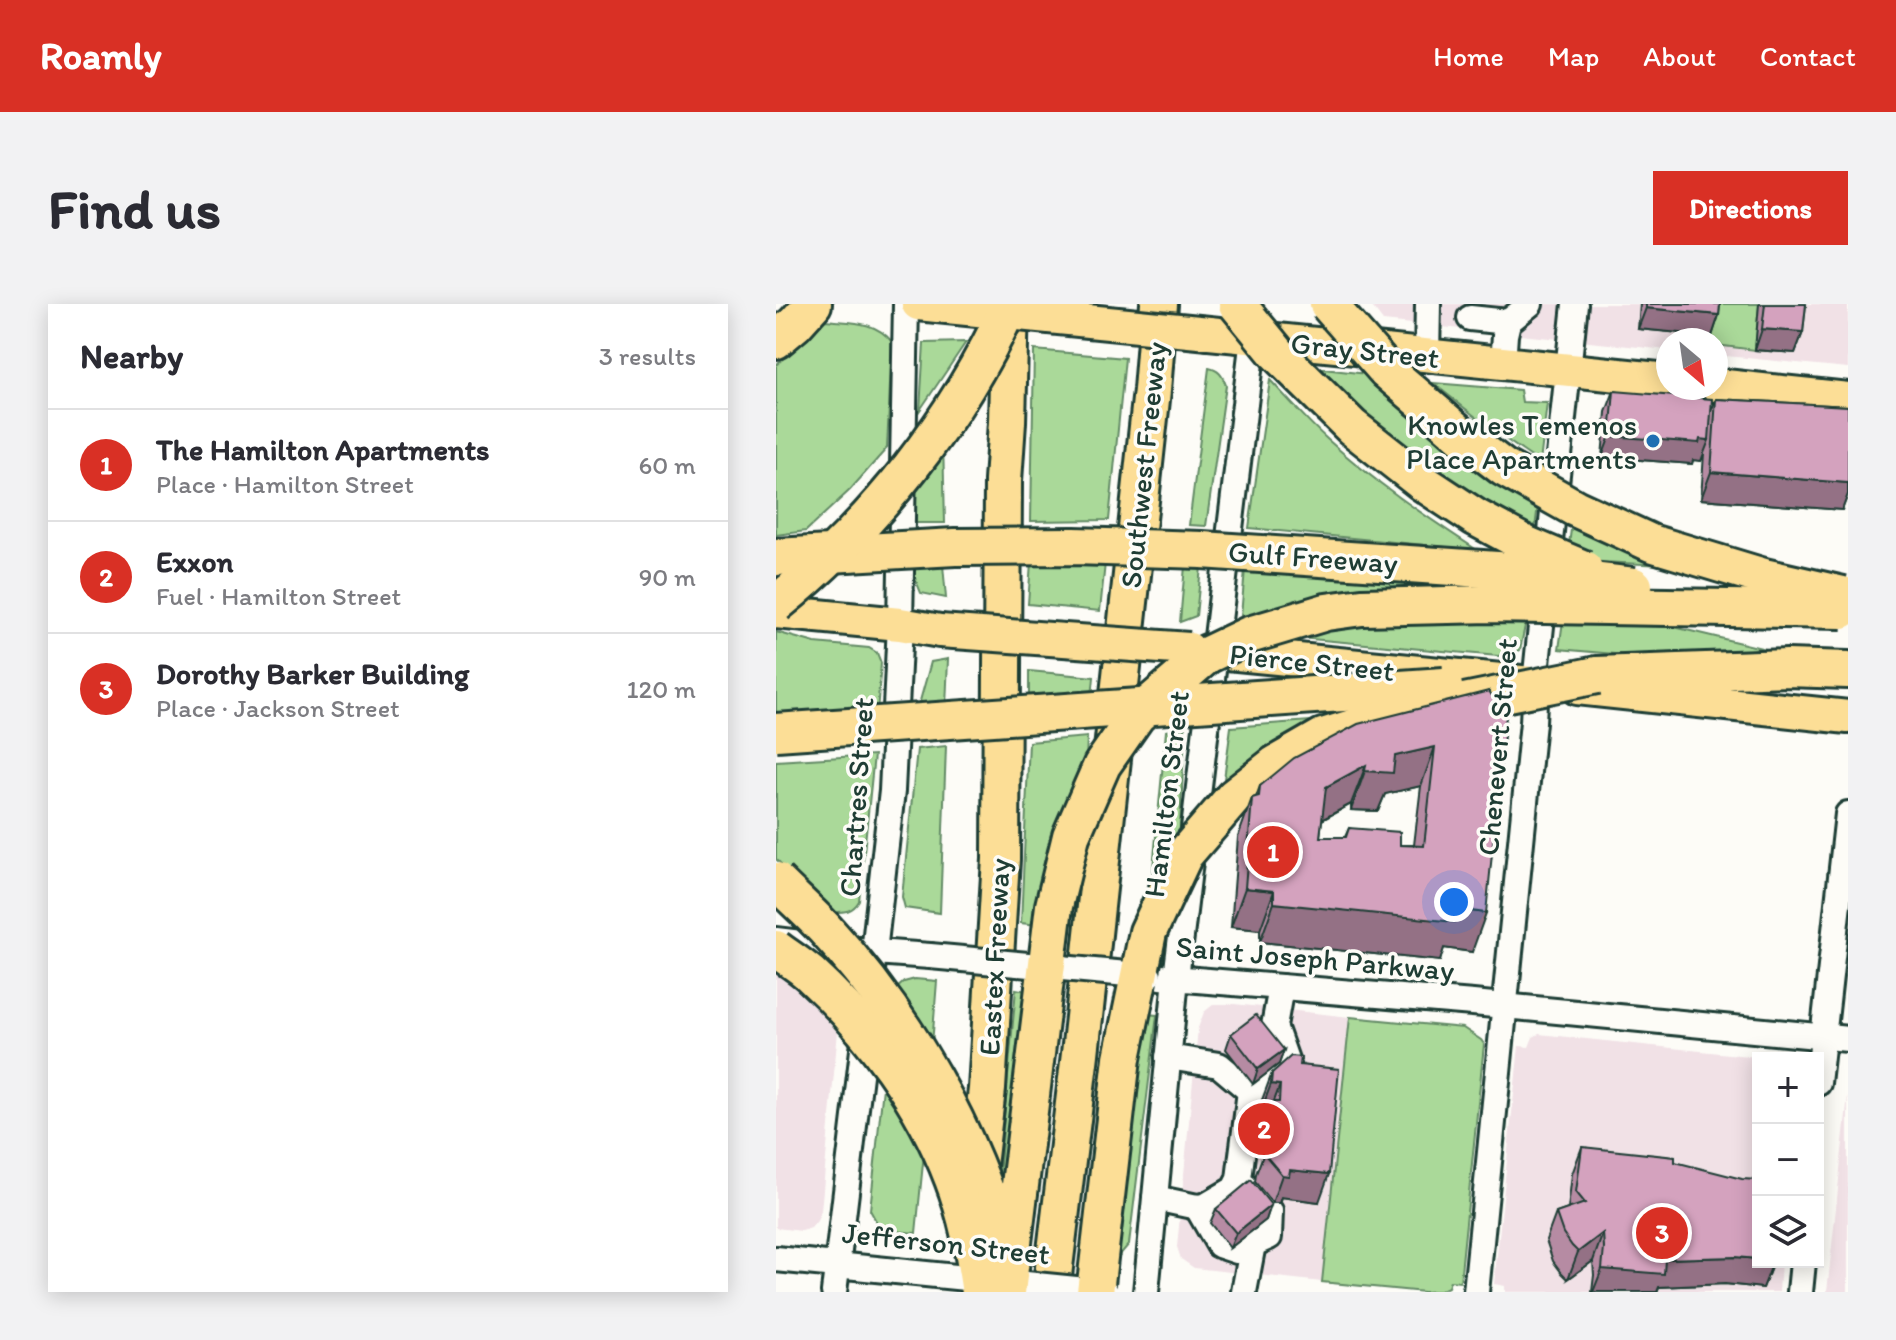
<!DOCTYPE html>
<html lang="en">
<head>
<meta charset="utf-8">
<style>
	body { margin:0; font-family:Itim,sans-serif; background:#f2f2f3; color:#2b2b33 }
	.controls { position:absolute; right:24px; bottom:24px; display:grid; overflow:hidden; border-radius:0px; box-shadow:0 4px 20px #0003 }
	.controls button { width:72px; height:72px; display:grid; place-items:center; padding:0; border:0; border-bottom:2px solid #e1e1e2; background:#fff; color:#2b2b33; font:40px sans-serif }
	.compass { position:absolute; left:880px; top:24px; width:72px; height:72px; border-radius:50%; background:#fff; box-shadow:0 4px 20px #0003; rotate:151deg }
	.you { position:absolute; left:678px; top:598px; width:28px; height:28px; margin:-20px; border:6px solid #fff; border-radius:50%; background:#1a73e8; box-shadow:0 0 0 12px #1a73e833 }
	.badge { display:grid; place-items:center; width:52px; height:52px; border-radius:50%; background:#d93025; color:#fff; font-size:26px; font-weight:700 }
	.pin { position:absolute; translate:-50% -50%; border:4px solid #fff; box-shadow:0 2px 8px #0006 }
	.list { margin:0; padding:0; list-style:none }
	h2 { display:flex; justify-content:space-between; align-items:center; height:104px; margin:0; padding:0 32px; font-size:34px }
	h2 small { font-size:26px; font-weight:400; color:#7c7c81 }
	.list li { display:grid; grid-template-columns:52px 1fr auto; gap:24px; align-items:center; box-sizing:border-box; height:112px; padding:0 32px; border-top:2px solid #e1e1e2 }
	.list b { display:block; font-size:30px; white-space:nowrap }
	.list p { margin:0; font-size:26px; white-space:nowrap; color:#7c7c81 }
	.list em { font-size:26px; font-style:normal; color:#7c7c81 }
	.icon { flex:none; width:44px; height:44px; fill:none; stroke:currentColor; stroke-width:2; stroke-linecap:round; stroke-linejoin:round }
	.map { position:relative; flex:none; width:1072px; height:988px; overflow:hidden; border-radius:0px }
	header { display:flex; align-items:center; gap:48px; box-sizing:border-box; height:112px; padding:0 40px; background:#d93025; color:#fff }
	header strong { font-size:38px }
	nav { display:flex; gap:44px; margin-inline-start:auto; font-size:28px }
	.intro { display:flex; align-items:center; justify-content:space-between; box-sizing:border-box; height:192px; padding:0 48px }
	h1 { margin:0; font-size:56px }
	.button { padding:20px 36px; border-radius:0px; background:#d93025; color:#fff; font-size:28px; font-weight:700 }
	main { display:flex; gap:48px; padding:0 48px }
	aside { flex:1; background:#fff; border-radius:0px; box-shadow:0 4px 20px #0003 }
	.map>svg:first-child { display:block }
	.built { fill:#f1e1e6 }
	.green { fill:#aad999; stroke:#648b66; stroke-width:2 }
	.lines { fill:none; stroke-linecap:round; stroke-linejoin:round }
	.minor-casing { stroke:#1f3d34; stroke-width:30 }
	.major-casing { stroke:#1f3d34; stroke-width:38 }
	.highway-casing { stroke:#1f3d34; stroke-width:42 }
	.minor { stroke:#fdfcf7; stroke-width:24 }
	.major { stroke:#fcde96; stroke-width:32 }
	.highway { stroke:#fcde96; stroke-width:36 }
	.minor-bridge-casing { stroke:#1f3d34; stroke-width:30; stroke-linecap:butt }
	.major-bridge-casing { stroke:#1f3d34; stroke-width:38; stroke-linecap:butt }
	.highway-bridge-casing { stroke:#1f3d34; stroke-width:42; stroke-linecap:butt }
	.minor-bridge { stroke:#fdfcf7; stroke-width:24 }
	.major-bridge { stroke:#fcde96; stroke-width:32 }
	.highway-bridge { stroke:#fcde96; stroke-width:36 }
	.wall { fill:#b68ba3; stroke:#1f3d34; stroke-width:2; fill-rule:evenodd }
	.shaded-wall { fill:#947185; stroke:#1f3d34; stroke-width:2 }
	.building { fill:#d4a2be; stroke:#1f3d34; stroke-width:2; fill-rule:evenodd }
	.poi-dot { fill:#1f6fb2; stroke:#fdfcf7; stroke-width:3 }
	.labels { text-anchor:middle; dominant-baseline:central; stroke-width:7; stroke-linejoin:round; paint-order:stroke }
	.street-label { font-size:30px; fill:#1f3d34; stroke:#fdfcf7 }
	.poi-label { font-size:30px; fill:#1f3d34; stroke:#fdfcf7; text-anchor:end }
</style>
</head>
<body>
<header>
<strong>Roamly</strong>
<nav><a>Home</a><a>Map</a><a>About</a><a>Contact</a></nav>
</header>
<div class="intro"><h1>Find us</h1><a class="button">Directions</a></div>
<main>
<aside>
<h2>Nearby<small>3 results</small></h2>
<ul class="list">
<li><span class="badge">1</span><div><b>The Hamilton Apartments</b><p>Place · Hamilton Street</p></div><em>60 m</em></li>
<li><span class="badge">2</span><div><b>Exxon</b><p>Fuel · Hamilton Street</p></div><em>90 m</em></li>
<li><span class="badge">3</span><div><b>Dorothy Barker Building</b><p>Place · Jackson Street</p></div><em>120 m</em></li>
</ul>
</aside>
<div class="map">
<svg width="1072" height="988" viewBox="0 0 1072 988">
	<rect width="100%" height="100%" fill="#fdfcf7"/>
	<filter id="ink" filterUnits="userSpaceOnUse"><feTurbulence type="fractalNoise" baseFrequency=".0125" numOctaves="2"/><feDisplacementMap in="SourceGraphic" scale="16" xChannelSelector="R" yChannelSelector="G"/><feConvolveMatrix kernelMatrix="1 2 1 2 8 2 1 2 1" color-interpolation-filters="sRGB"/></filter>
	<g filter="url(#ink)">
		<g class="built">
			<path d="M594,0H1072V64L940,51V36H892V46L607,17Z"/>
			<path d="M0,656L60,661L65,667L67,674L45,907L41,917L35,924L26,927L0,924Z"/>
			<path d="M438,700H458L574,713L546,978L418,964L405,955L401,943L422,724L428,708Z"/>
			<path d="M763,730L991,754H982V958H1005L1003,988H729V982L718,980L743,742L753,743L757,733Z"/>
			<path d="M1072,791V988H1051Z"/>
		</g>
		<g class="green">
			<path d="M939,0H983L979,46L940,41V36H935Z"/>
			<path d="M49,16C74,19 99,16 116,38L111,144L74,186L30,227L0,231V61Z"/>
			<path d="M190,38L144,106L148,39Z"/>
			<path d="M258,46L349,54L333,216L255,217Z"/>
			<path d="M530,63L591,70L630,110L696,159L762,201L758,232L672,184Z"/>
			<path d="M433,64C443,66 446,71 450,81L430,222L413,221Z"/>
			<path d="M494,76C513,96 531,117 551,135C597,177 649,212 701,246L473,224Z"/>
			<path d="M657,79L744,86L746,98L771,99L764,159L715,125Z"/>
			<path d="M167,136L169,219H140L138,175Z"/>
			<path d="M796,218L889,261L825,258L792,248Z"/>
			<path d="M255,258L329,259L324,307L252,300Z"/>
			<path d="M138,260L167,261L170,294L145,289L139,274Z"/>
			<path d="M409,262L425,263L420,312L404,318Z"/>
			<path d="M469,265L654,280L655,286L488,311L465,312Z"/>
			<path d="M788,310L852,312L994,346L850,351L783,345Z"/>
			<path d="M751,312L744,346L735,350L722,352L502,332L582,314Z"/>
			<path d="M0,328L39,339L93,344L101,349L105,359L101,408L0,417Z"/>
			<path d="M172,355L170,403L142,404L155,358Z"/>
			<path d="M253,367L318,373L316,393L253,398Z"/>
			<path d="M561,415L446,490L455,423Z"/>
			<path d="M409,425L403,544L374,596L390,427Z"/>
			<path d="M311,433L310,458L261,621L245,619L253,438Z"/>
			<path d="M170,442L164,609L129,604L126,593L141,445Z"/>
			<path d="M98,451L83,597C76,609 67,608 54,608L0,555V457Z"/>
			<path d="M139,675L161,677L156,741L120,685L128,678Z"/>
			<path d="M240,685L251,687L228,894L222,881Z"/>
			<path d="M370,710L381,711L353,940L343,952L339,951Z"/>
			<path d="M574,713L687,724L705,736L708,740L684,978L674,977L672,983L664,987L648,988L546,978Z"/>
			<path d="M108,774L149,839L140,929L105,926L94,906Z"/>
		</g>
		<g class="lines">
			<defs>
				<g id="minor">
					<path d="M694,14L732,18"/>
					<path d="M651,52L652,0"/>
					<path d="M727,60L729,31L732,18L754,0"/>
					<path d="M0,636L99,648L154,652"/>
					<path d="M385,673L697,699L1072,735"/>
					<path d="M94,684L116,487L124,320L130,0"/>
					<path d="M392,753L443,761L474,787"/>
					<path d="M1042,779L1072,510"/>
					<path d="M379,894L421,903L429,902L458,885L463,875L474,787L514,767L498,722L505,683"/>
					<path d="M421,903L443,941L461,947L493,933L494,907L470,883"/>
					<path d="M0,955L120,967"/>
					<path d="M58,988L90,721"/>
					<path d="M370,988L400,674L479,17"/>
					<path d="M468,988L477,940"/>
					<path d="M700,988L757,418L759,379L799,0"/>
					<path d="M1024,988L1027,958"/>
				</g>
				<g id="major">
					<path d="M142,0L171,3"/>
					<path d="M433,29L892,76"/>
					<path d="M940,81L1072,95"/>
					<path d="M0,308L124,320L164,327"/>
					<path d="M431,347L755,379"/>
					<path d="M801,384L1072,413"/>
				</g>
				<g id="highway">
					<path d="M0,36L19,20L37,0"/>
					<path d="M821,371L1011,364L1072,366"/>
					<path d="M200,879L211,785L225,555L227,177L231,118L234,0"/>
					<path d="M275,988L304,750L376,86L383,0"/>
				</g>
			</defs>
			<use href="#minor" class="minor-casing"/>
			<use href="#major" class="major-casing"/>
			<use href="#highway" class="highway-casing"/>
			<use href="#minor" class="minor"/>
			<use href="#major" class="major"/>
			<use href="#highway" class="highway"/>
			<defs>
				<g id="minor-bridge">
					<path d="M154,652L373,672"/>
					<path d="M120,967L330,988"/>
				</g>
				<g id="major-bridge">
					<path d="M171,3L433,29"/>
					<path d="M164,327L413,345"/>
				</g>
				<g id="highway-bridge">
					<path d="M461,0L501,49L576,123L646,178L699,213L751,241L808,265"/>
					<path d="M552,0L610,66L690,135L728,164L799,204L875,239L988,273L1067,291"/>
					<path d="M0,253L179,243L298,242L426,246L721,266L858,282"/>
					<path d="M0,300C99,220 181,116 234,0"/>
					<path d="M0,428L668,382"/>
					<path d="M0,577C16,593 33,608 48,624C133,716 195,827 229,947"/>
					<path d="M0,645C11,653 24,661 34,670C95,726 148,798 177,875C191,911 198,949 204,988"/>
					<path d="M231,988L278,602L295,532L326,461L361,411L431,351L473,331L550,308L586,303L715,300L1066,306"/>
					<path d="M319,988L346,754L372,628L408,551L458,493L500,460L547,433L609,414L821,371"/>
				</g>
			</defs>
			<use href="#minor-bridge" class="minor-bridge-casing"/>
			<use href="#major-bridge" class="major-bridge-casing"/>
			<use href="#highway-bridge" class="highway-bridge-casing"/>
			<use href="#minor-bridge" class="minor-bridge"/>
			<use href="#major-bridge" class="major-bridge"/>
			<use href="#highway-bridge" class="highway-bridge"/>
		</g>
		<g class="wall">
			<path d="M864,0H944L943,11L936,32L862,25Z"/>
			<path d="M983,0H1030L1027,28L1019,49L979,46Z"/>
			<path d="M838,87L935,107L940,95L1072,102V190L1066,206L925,195L928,149L925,157L917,156L916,160L826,153L830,108Z"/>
			<path d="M713,387L696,648L668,644L664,657L484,638V626L455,623L462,533L476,494L480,493L484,482ZM645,482L638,541H624L573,524L569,533H544L546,516L575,500V506L602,507L609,490Z"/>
			<path d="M455,730L508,746L503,760L477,780L450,745Z"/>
			<path d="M524,761L543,898L505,893L503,899H496L479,878L480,870L487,851H485L487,826L494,808L485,807L486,796L496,769Z"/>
			<path d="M806,843L899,858L982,958H997L987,984L949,980L883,983L881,988H816L818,971L817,957L792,975L786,969L777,957L770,936L780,909L792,905L796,870Z"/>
			<path d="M495,901L490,916L454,944L434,919L440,905Z"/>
		</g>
		<g class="shaded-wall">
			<path d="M870,4L943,11L936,32L862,25Z"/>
			<path d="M986,25L1027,28L1019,49L979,46Z"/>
			<path d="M834,132L924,135L933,136L925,157L917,156L916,160L826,153Z"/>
			<path d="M935,168L1072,179V190L1066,206L925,195Z"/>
			<path d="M659,443L645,482L609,490L602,507L575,506L589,467L619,452Z"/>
			<path d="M590,461L575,500L536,521L550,483Z"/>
			<path d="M469,584L498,587L484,626L455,623Z"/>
			<path d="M498,599L679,605L710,609L696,648L668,644L664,657L484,638Z"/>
			<path d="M508,746L503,760L477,780L482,765Z"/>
			<path d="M495,780L504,781L494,808L485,807Z"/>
			<path d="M495,824H500L490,851V842L487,851H485Z"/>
			<path d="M514,866L553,870L543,898L505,893L503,899H496L506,871Z"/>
			<path d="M495,901L490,916L454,944L460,929Z"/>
			<path d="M827,929L817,957L792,975L802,948Z"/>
			<path d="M959,953L982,955V958H997L987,984L949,980L883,983L881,988H817L826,965L889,955Z"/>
		</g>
		<g class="building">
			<path d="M870,0H944L943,11L870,4Z"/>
			<path d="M989,0H1030L1027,28L986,25Z"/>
			<path d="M838,87L936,95L933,136L924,135L923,139L834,132Z"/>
			<path d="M940,95L1072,102V179L935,168Z"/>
			<path d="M713,387L717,393L732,392L710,609L679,605L678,618L498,599V587L469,584L476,494L483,492L484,482L518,454L582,420ZM659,443L648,542L624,541V528L573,524L570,533H544L550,483L590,461L589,467L617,469L619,452Z"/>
			<path d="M480,711L508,746L482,765L455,730Z"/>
			<path d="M515,752L525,753L524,761L563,765L553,870L514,866L513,872L506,871L489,851L490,842L498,844L500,824H495L497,798H503L504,781L495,780L496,769Z"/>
			<path d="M806,843L899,853V858L966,875L982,876V955L959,953L889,955L888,970L826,965L828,944L827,929L802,948L796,942L787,929L780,909L809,899L800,888Z"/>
			<path d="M475,876L495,901L460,929L440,905Z"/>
		</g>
	</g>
	<circle class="poi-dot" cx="877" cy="137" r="8"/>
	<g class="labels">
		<g class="street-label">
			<text transform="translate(589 46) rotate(6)">Gray Street</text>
			<text transform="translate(367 161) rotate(-84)">Southwest Freeway</text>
			<text transform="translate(537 253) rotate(4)">Gulf Freeway</text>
			<text transform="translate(536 358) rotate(6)">Pierce Street</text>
			<text transform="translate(721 443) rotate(-85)">Chenevert Street</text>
			<text transform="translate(390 490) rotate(-83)">Hamilton Street</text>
			<text transform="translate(80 493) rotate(-86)">Chartres Street</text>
			<text transform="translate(218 653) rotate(-87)">Eastex Freeway</text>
			<text transform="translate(539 654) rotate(5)">Saint Joseph Parkway</text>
			<text transform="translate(170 939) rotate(6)">Jefferson Street</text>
		</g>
		<g class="poi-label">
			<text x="861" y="120">Knowles Temenos<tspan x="861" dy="34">Place Apartments</tspan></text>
		</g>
	</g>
</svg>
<div class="controls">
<button>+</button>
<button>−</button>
<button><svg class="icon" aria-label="layers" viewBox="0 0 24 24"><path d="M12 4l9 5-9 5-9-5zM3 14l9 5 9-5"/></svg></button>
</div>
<svg class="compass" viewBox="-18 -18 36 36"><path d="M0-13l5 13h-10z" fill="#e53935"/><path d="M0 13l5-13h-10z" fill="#7c7c81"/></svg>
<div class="you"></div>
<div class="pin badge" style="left:497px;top:548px">1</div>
<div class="pin badge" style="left:488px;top:825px">2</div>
<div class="pin badge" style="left:886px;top:929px">3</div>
</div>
</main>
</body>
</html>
